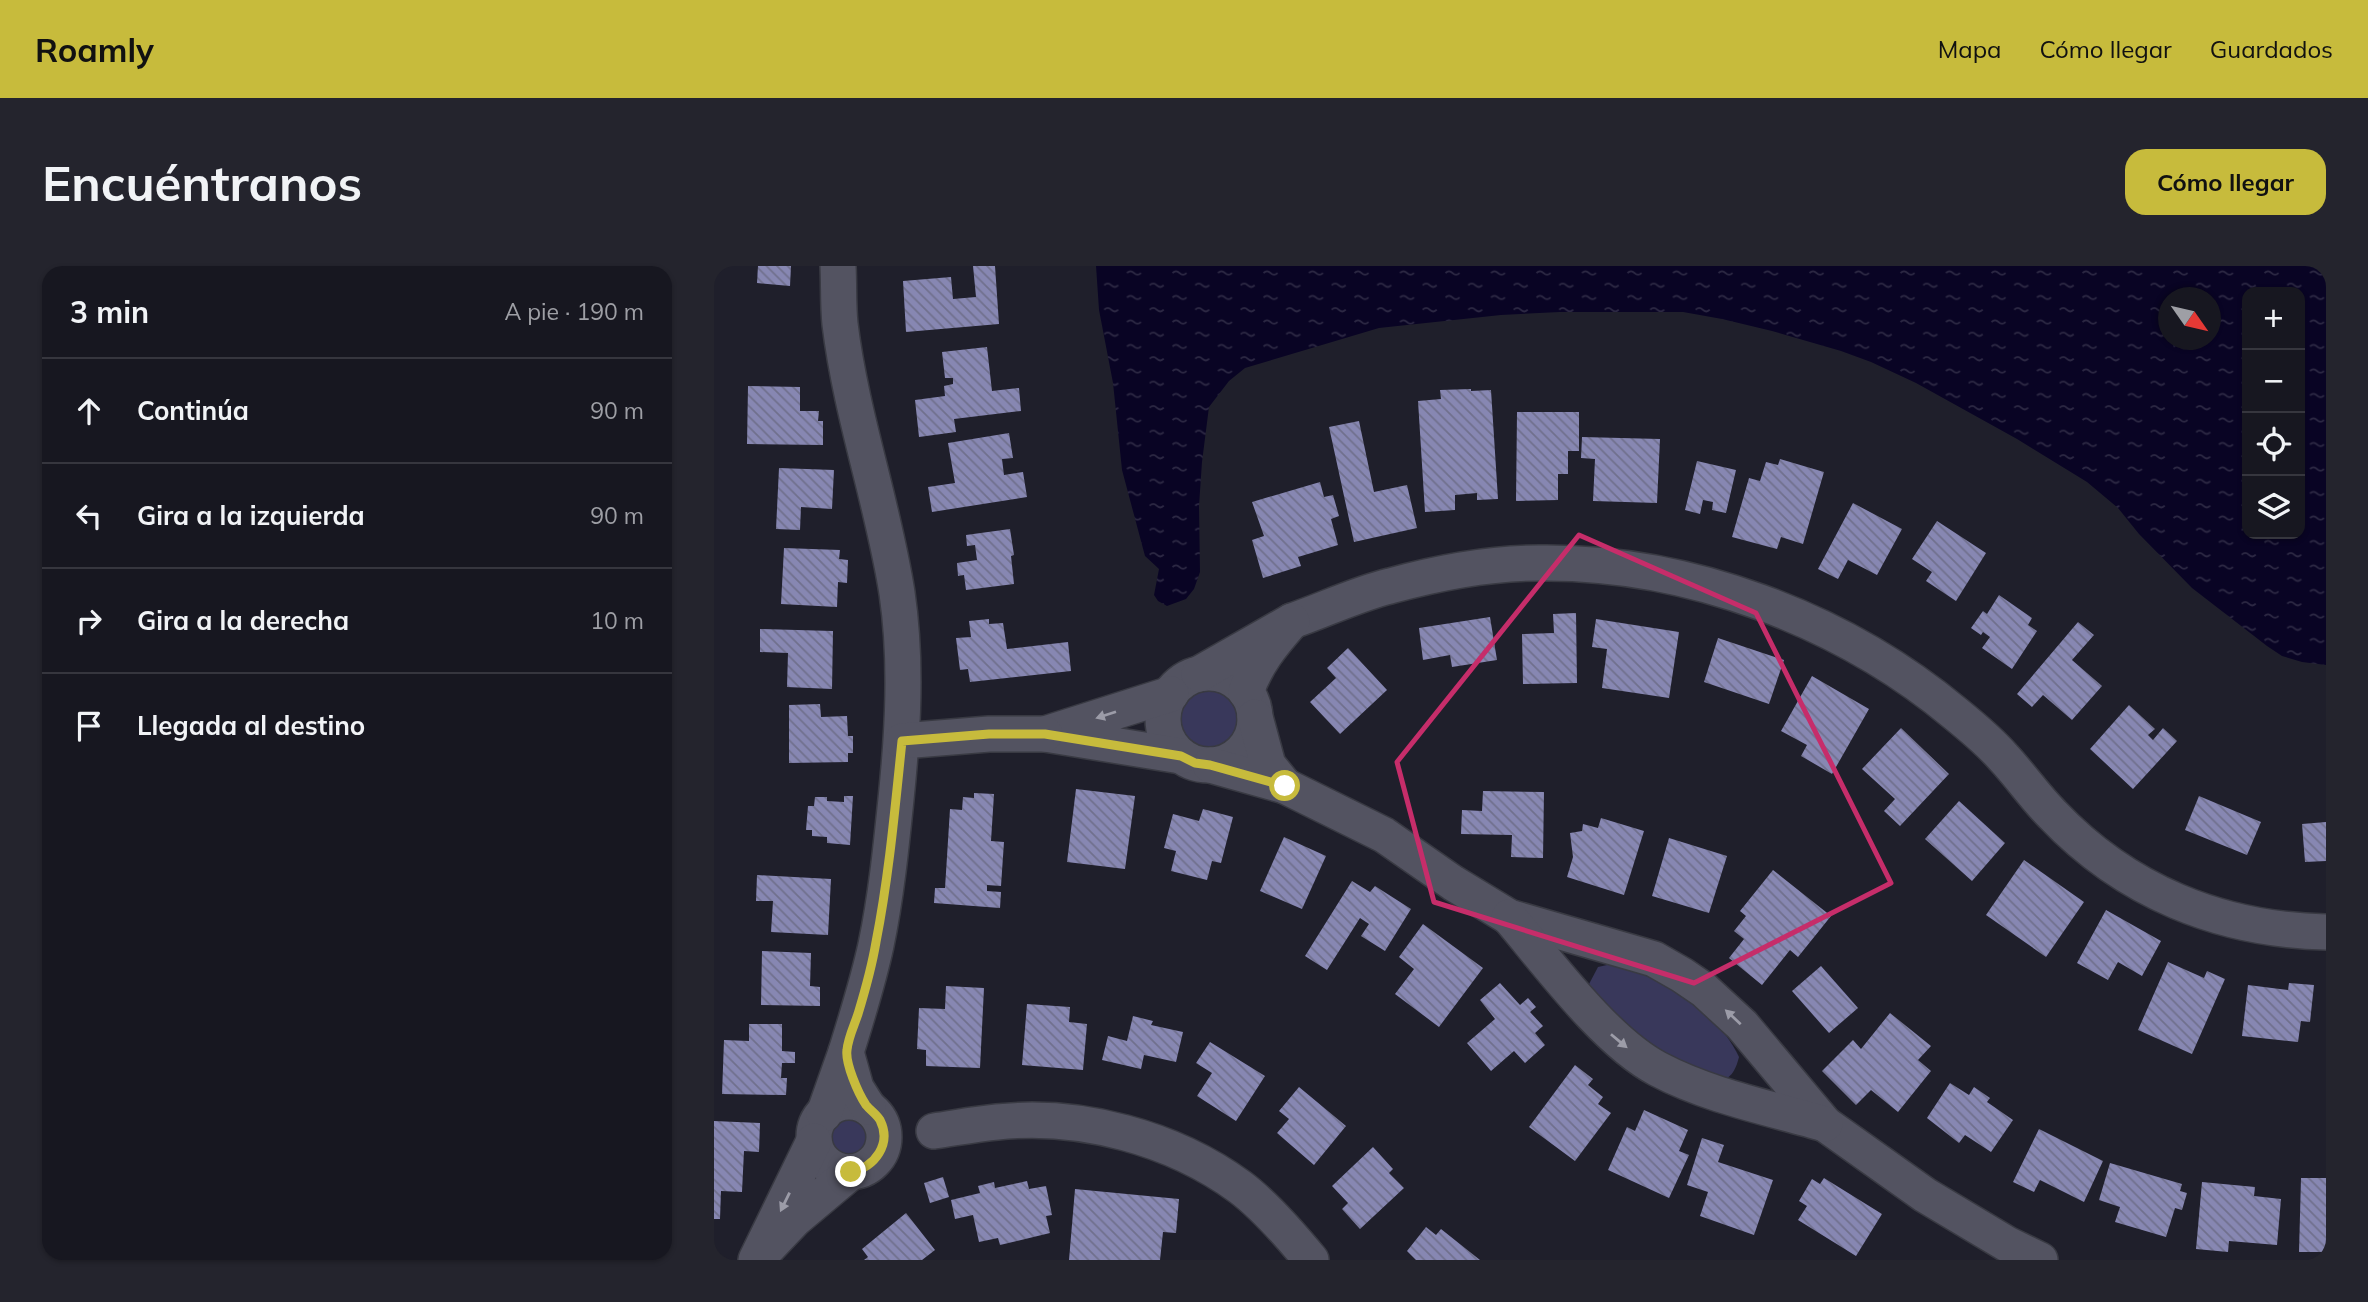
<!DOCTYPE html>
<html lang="es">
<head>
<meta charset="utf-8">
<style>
	body { margin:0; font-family:Mulish,sans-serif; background:#24242d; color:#f1f3f6 }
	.controls { position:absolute; right:21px; top:21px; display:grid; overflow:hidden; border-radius:14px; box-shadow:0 2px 5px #0004 }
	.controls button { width:63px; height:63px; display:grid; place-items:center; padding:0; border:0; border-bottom:2px solid #36363e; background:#171720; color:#f1f3f6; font:35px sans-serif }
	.compass { position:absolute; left:1444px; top:21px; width:63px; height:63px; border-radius:50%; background:#171720; box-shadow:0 2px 5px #0004; rotate:124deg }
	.stop { position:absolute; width:21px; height:21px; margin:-16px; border:5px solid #c7bb3c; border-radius:50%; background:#fff }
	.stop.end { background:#c7bb3c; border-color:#fff; box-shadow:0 2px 7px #0008 }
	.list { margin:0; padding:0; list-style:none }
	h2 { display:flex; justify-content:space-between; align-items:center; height:91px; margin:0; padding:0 28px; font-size:30px }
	h2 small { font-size:23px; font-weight:400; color:#9e9fa5 }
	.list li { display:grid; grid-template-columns:46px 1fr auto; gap:21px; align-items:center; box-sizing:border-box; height:105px; padding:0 28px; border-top:2px solid #36363e }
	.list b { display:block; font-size:26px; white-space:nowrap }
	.list em { font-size:23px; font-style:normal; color:#9e9fa5 }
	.icon { flex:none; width:38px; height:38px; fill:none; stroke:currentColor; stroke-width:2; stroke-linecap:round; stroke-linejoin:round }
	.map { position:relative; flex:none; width:1612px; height:994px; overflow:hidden; border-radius:21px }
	header { display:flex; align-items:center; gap:42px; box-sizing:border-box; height:98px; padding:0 35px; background:#c7bb3c; color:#111 }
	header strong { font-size:33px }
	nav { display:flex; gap:38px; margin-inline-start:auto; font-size:24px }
	.intro { display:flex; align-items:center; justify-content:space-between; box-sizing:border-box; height:168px; padding:0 42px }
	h1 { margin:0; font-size:49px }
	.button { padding:18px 32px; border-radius:21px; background:#c7bb3c; color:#111; font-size:24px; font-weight:700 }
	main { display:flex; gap:42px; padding:0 42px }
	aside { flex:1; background:#171720; border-radius:21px; box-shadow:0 2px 5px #0004 }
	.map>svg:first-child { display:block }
	.grass { fill:#39385b }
	.water { fill:url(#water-ripples); fill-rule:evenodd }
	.building { fill:url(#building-back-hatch) }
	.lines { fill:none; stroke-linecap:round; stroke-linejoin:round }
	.minor-casing { stroke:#393a43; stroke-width:38 }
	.minor { stroke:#535361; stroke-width:35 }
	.oneway { fill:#9c9ca8 }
	.route { stroke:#c7bb3c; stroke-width:9 }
	.marked { fill:none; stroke:#c62d6a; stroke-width:5; stroke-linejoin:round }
</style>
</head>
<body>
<header>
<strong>Roamly</strong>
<nav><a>Mapa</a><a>Cómo llegar</a><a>Guardados</a></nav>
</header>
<div class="intro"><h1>Encuéntranos</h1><a class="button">Cómo llegar</a></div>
<main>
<aside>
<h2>3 min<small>A pie · 190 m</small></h2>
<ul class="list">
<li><svg class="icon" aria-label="ahead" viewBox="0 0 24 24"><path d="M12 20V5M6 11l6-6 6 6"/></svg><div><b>Continúa</b></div><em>90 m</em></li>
<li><svg class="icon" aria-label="left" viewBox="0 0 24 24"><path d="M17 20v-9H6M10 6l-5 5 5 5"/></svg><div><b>Gira a la izquierda</b></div><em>90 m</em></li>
<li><svg class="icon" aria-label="right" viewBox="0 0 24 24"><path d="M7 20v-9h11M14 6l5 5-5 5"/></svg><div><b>Gira a la derecha</b></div><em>10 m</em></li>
<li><svg class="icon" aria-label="arrive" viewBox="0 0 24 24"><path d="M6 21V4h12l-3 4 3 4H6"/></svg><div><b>Llegada al destino</b></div></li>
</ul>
</aside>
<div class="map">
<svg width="1612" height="994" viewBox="0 0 1612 994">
	<defs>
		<pattern id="water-ripples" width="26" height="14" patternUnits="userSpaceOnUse" patternTransform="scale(1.75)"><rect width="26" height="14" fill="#090424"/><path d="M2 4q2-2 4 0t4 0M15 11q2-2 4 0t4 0" fill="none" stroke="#2d2944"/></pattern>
		<pattern id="building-back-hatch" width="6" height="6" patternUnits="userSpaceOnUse" patternTransform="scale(1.75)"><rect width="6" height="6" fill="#8787b2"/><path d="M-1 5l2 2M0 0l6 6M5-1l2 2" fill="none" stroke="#70708d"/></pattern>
	</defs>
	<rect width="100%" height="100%" fill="#1f1f2b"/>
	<g class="grass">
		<circle cx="491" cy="452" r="35"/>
		<path d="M902,697C949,715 1003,744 1025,791C1021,806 1017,813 1001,817L915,772L874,720L884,701Z"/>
		<circle cx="135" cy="870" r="25"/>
	</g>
	<path class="water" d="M382,0H1608L1612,13V399L1588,396L1568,390L1553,380L1478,322L1425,268L1404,242L1373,216L1303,173L1202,117L1157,96L1127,85L1058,65L1008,53L969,46H846L787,49L665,62L531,102L515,115L495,141L488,196L485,240L486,306L480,323L472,333L453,340L444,335L440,329L445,303L431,290L408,204L399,117L385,44ZM1533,26H1586V268H1533ZM1454,32H1496V74H1454Z"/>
	<g class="building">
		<path d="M44,0H77L76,20L43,17Z"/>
		<path d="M259,0H281L285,58L192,66L189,15L237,11L239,33L262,31Z"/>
		<path d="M273,81L278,125L305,122L307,145L240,153L242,166L205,171L201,134L231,130L230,120L239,118V112H231L228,86Z"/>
		<path d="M34,120L86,121V145H105L104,155H109V179L33,178Z"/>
		<path d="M757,123V125L777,124L784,233L763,234V227L741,229V244L711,246L704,135L727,133L726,124Z"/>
		<path d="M803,146H865V185H854V208H844V234L802,235Z"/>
		<path d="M645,155L660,226L693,219L703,262L640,276L615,161Z"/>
		<path d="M295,167L299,192L288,193L290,209L309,206L313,231L218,246L214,221L241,217L234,177Z"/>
		<path d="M868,171L946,173L943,237L879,235L881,193L867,192Z"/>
		<path d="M1066,193L1110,206L1089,278L1067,271L1063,283L1018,271L1035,212L1046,215L1052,196L1064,199Z"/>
		<path d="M983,195L1022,204L1012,247L998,244L999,236L989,234L986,248L971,244Z"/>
		<path d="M65,202L120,204L118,243L87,241L86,264L62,263Z"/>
		<path d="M606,216L610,231L619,229L625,250L617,253L624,279L584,291L587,300L549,312L538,274L550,270L538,236Z"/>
		<path d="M1139,237L1188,263L1163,309L1134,294L1124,313L1104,303Z"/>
		<path d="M1223,255L1272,287L1242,335L1212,315L1218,306L1198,293Z"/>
		<path d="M296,263L300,289L297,290L300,318L252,324L250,309L244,310L243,297L263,294L261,279L253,280L252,269Z"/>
		<path d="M70,282L126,284L125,293L134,294L133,317L124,316L123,341L67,338Z"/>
		<path d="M1285,329L1318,352L1314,359L1323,365L1298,403L1268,382L1276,371L1269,366L1267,369L1257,362L1269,345L1273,348Z"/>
		<path d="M862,347L863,417L809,418L808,368L840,367L839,348Z"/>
		<path d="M776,351L783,394L738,401L736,389L709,394L705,362Z"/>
		<path d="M275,353V358L289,357L293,383L354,376L357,405L256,416L254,403L246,404L242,372L257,371L255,355Z"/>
		<path d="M882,353L965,366L955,432L888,422L893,383L878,381Z"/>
		<path d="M1364,356L1380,369L1358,394L1388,420L1358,454L1329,429L1318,441L1303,428Z"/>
		<path d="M46,363L119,365L118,423L73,421L74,387L46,386Z"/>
		<path d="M1004,372L1070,394L1055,438L990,416Z"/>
		<path d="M634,382L673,424L626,468L596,436L622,412L613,402Z"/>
		<path d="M1098,410L1155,443L1118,508L1087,490L1093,479L1067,465Z"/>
		<path d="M106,438L107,451L133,450L134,470H139V487H134V496L75,497V439Z"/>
		<path d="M1415,439L1441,463L1434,469L1439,474L1449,462L1463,475L1419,523L1376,483Z"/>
		<path d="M1187,462L1235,508L1186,560L1170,545L1181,533L1148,503Z"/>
		<path d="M362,523L421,530L411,603L353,596Z"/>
		<path d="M769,525L830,526L829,592L797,591L798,569L747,568L748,544L768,545Z"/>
		<path d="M260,527L280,528L277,575L290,576L287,620L273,619V625L287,626L286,642L220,637L221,622H231L236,543L248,544L249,531L260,532Z"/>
		<path d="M130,530H139L136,579L113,577V571L98,570V564H92L94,540H100L101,531H113V535L130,536Z"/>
		<path d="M1485,530L1547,556L1533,589L1471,564Z"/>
		<path d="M1245,535L1291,577L1258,615L1211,573Z"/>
		<path d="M489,543L519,551L507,597L498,595L493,614L457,605L462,585L450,582L459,548L485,555Z"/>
		<path d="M887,552L930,565L910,629L853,611L859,591L856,567L868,565L869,558L884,562Z"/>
		<path d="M1612,556V595L1591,596L1588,558Z"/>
		<path d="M570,571L612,590L588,643L546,625Z"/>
		<path d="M955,572L1013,590L995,647L938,630Z"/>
		<path d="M1310,594L1370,636L1332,691L1272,649Z"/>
		<path d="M1059,604L1117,650L1084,691L1076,684L1048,719L1015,692L1030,673L1020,665L1032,650L1026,645Z"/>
		<path d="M43,609L117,613L114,669L57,666L59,635H42Z"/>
		<path d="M638,615L656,626L661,620L697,643L671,685L647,670L655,658L646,652L613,704L591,690Z"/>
		<path d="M1392,644L1447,675L1428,710L1404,696L1394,714L1363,697Z"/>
		<path d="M709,658L769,702L725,761L681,728L700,703L685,691Z"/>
		<path d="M48,685L97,687L96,720L106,721V740L47,739Z"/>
		<path d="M1454,696L1490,712L1493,705L1511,713L1478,788L1424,764Z"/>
		<path d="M1107,700L1144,742L1115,767L1078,725Z"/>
		<path d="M786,717L806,739L814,732L822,741L816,746L829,760L821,767L831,779L811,797L800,785L777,805L753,777L781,753L766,734Z"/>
		<path d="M1575,717L1600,719L1596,756L1587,755L1584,776L1528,770L1534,719L1574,724Z"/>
		<path d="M232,720L270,722L266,802L212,800V784L203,783L205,742L231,743Z"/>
		<path d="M313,738L356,741L355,756L373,758L369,804L308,799Z"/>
		<path d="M1176,747L1217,780L1204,794L1217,805L1184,846L1157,824L1142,839L1108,805L1139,774L1147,783Z"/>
		<path d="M419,750L439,755L437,759L469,766L462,796L430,789L427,803L388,794L394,770L413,775Z"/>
		<path d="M35,758H68V785L81,786V797H68L67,812H73L72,829L8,828L10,774L35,775Z"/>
		<path d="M496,776L551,810L522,855L483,830L498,807L482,797Z"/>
		<path d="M861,799L879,813L874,819L889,831L884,838L897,847L861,895L815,861Z"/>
		<path d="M1236,817L1255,829L1260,821L1276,832L1273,836L1299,854L1277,886L1251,869L1245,877L1213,852Z"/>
		<path d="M585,821L632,860L600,899L563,867L575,853L565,845Z"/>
		<path d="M930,844L974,864L965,885L975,889L955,932L894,904L913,861L921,865Z"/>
		<path d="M0,855L46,857L45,886L30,885L28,926L7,925L6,953H0Z"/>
		<path d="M1325,863L1389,895L1370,936L1326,914L1320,926L1299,916Z"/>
		<path d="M988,872L1010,879L1004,896L1059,914L1040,969L986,950L994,926L973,919Z"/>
		<path d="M659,881L679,903L675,907L690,922L646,963L628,943L634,937L618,920Z"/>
		<path d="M1396,897L1468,918L1466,925L1473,927L1468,944L1461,942L1452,971L1401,956L1406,941L1385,934Z"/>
		<path d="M229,911L235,931L216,937L210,917Z"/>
		<path d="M1110,912L1168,948L1142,990L1084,954L1093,940L1085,935L1098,913L1106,918Z"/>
		<path d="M1587,912H1612V986H1585Z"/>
		<path d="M313,915L315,923L332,920L338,949L332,950L336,967L286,979L284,972L265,976L259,949L241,953L237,934L266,927L264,920L280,916L281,922Z"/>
		<path d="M1488,916L1541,921L1540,930L1567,933L1563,979L1515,975L1514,986L1482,983Z"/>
		<path d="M361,923L465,933L462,967L449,966L446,994H355Z"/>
		<path d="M192,947L221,984L208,994H150L154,991L148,983Z"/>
		<path d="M712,961L722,969L727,963L766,994H702L693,985Z"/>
	</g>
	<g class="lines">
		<defs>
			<g id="minor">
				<path d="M124,0C125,19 124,39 126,58C137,149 169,237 183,327C193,395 189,465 182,533C177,582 172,631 162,679C154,716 143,751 132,786"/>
				<path d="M578,355C610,344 643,328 676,320C723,307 776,297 825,297C973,295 1128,353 1242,448C1258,461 1275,475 1289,491C1306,509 1320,530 1338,548C1411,625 1506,664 1612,666"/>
				<circle cx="495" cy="453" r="46"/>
				<path d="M485,408L578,355C558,378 542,397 532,426"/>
				<path d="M457,428L331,468L467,490"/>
				<path d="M188,475L275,468H331"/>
				<path d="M496,499L571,520L554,499L541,451"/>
				<path d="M571,520L670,569L739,617L795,651L940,693L968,709L990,724L1028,759L1111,858L1211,929L1293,978L1326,994"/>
				<path d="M795,651C834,697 891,775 944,803C995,830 1056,842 1111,858"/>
				<circle cx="135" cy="871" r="35"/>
				<path d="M110,848L132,786L142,822L154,841"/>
				<path d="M220,865C241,862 262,858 283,856C367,847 459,872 526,921C550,939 578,971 597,994"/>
				<path d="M100,875L42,994L81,953L137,906"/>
			</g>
		</defs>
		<use href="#minor" class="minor-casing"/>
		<use href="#minor" class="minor"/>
	</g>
	<defs><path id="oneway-solid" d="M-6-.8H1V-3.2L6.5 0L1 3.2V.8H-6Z" transform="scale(1.75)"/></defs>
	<g class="oneway">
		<use href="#oneway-solid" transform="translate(392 449) rotate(162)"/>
		<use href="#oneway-solid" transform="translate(1019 751) rotate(-137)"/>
		<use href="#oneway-solid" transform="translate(905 775) rotate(40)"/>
		<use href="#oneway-solid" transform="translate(71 936) rotate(116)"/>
	</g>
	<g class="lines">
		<path class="route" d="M137,906C161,901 178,878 166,854C162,848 156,844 152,839C144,827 131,797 133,784C134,772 140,760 144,748C151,725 158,700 162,676C175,610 181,542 188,475L275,468H331L467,490L481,497L496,499L571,520"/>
	</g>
	<path class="marked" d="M865,269L1042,347L1177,617L980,717L720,636L683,496Z"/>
</svg>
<div class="controls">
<button>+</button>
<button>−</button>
<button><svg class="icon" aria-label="locate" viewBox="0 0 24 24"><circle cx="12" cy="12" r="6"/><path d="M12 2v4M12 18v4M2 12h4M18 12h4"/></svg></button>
<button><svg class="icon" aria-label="layers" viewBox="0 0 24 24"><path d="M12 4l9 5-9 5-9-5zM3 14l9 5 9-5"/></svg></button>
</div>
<svg class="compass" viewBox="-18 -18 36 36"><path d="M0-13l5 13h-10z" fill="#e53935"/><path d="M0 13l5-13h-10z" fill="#9e9fa5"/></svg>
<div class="stop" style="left:571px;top:520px"></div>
<div class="stop end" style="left:137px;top:906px"></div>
</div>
</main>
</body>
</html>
